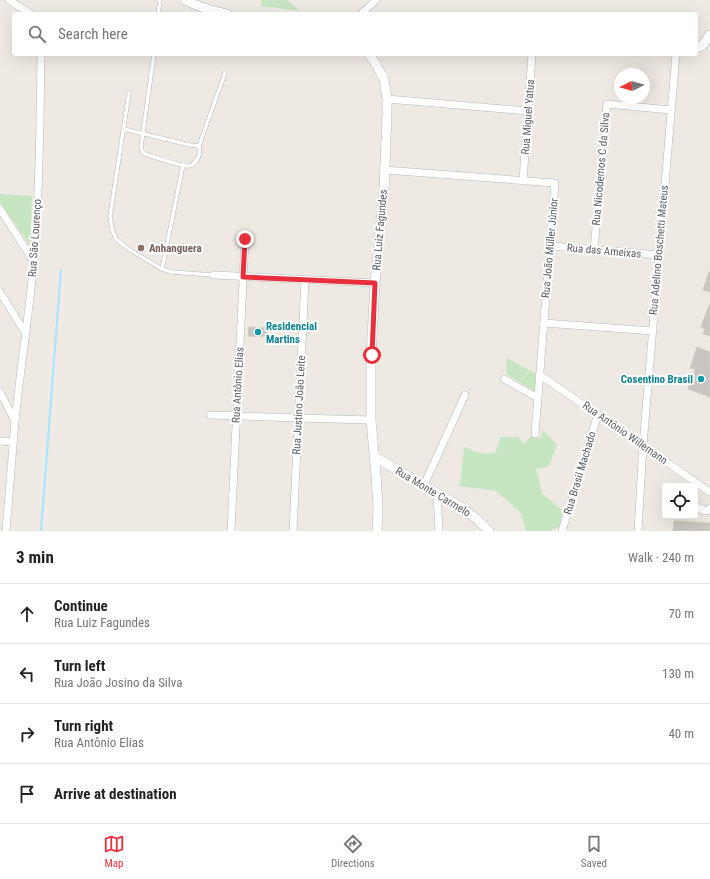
<!DOCTYPE html>
<html lang="en">
<head>
<meta charset="utf-8">
<style>
	body { margin:0; font-family:"Roboto Condensed",sans-serif; background:#f6f6f6; color:#222 }
	.controls { position:absolute; right:12px; bottom:12px; display:grid; overflow:hidden; border-radius:4px; box-shadow:0 4px 16px #0002 }
	.controls button { width:36px; height:36px; display:grid; place-items:center; padding:0; border:0; border-bottom:1px solid #e0e0e0; background:#fff; color:#222; font:20px sans-serif }
	.compass { position:absolute; left:614px; top:68px; width:36px; height:36px; border-radius:50%; background:#fff; box-shadow:0 4px 16px #0002; rotate:264deg }
	.stop { position:absolute; width:12px; height:12px; margin:-9px; border:3px solid #e82f3c; border-radius:50%; background:#fff }
	.stop.end { background:#e82f3c; border-color:#fff; box-shadow:0 1px 4px #0008 }
	.list { margin:0; padding:0; list-style:none }
	h2 { display:flex; justify-content:space-between; align-items:center; height:52px; margin:0; padding:0 16px; font-size:17px }
	h2 small { font-size:13px; font-weight:400; color:#767676 }
	.list li { display:grid; grid-template-columns:26px 1fr auto; gap:12px; align-items:center; box-sizing:border-box; height:60px; padding:0 16px; border-top:1px solid #e0e0e0 }
	.list b { display:block; font-size:15px; white-space:nowrap }
	.list p { margin:0; font-size:13px; white-space:nowrap; color:#767676 }
	.list em { font-size:13px; font-style:normal; color:#767676 }
	.icon { flex:none; width:22px; height:22px; fill:none; stroke:currentColor; stroke-width:2; stroke-linecap:round; stroke-linejoin:round }
	.map { position:relative; flex:none; width:710px; height:531px; overflow:hidden }
	.search { position:absolute; background:#fff; box-shadow:0 4px 16px #0002; left:12px; right:12px; top:12px; height:44px; display:flex; align-items:center; gap:10px; box-sizing:border-box; padding:0 14px; border-radius:4px; color:#767676; font-size:15px }
	.sheet { height:292px; background:#fff }
	nav { display:flex; justify-content:space-around; align-items:center; box-sizing:border-box; height:56px; border-top:1px solid #e0e0e0; background:#fff; font-size:11px; color:#767676 }
	nav a { display:grid; justify-items:center; gap:2px }
	nav .on { color:#e82f3c }
	.map>svg:first-child { display:block }
	.green { fill:#c5e6c0 }
	.lines { fill:none; stroke-linecap:round; stroke-linejoin:round }
	.stream { stroke:#a3e4fe; stroke-width:2 }
	.building { fill:#c9c5c0; stroke:#d3cbc2 }
	.lane-casing { stroke:#b4b7bb; stroke-width:4.5 }
	.street-casing { stroke:#b4b7bb; stroke-width:8 }
	.secondary-casing { stroke:#b5b9be; stroke-width:10 }
	.lane { stroke:#fff; stroke-width:3.5 }
	.street { stroke:#fff; stroke-width:7 }
	.secondary { stroke:#fff; stroke-width:9 }
	.route { stroke:#e82f3c; stroke-width:5 }
	.education-dot { fill:#8d6e63; stroke:#fff; stroke-width:1.5 }
	.culture-dot { fill:#0f9aa8; stroke:#fff; stroke-width:1.5 }
	.labels { text-anchor:middle; dominant-baseline:central; stroke-width:4; stroke-linejoin:round; paint-order:stroke }
	.street-label { font-size:11px; fill:#5c6164; stroke:#fff }
	.education-label { font-size:11px; font-weight:bold; fill:#785e54; stroke:#fff; text-anchor:start }
	.culture-label { font-size:11px; font-weight:bold; fill:#0d838f; stroke:#fff; text-anchor:start }
</style>
</head>
<body>
<div class="map">
<svg width="710" height="531" viewBox="0 0 710 531">
	<rect width="100%" height="100%" fill="#eeeae3"/>
	<g class="green">
		<path d="M261,0H287L300,11L262,6Z"/>
		<path d="M0,194L32,196L30,245L0,202Z"/>
		<path d="M507,358L536,374L535,391L506,374Z"/>
		<path d="M543,430L557,445L549,466L536,469L539,479L542,493L563,511L559,527L549,531H526L521,513L496,491L459,486L462,469L464,447C476,452 483,456 496,452L500,437H518L524,444L531,436L540,439Z"/>
	</g>
	<g class="lines">
		<path class="stream" d="M41,531L61,270"/>
	</g>
	<g class="building">
		<path d="M709,272H710V292L703,290Z"/>
		<path d="M709,305H710V336L703,334L705,329L701,327Z"/>
		<path d="M249,327L268,328V337L248,336Z"/>
		<path d="M697,347L710,352V397L688,389L695,369L690,368Z"/>
		<path d="M674,521L710,523V531H673Z"/>
	</g>
	<g class="lines">
		<defs>
			<g id="lane">
				<path d="M158,14L160,0"/>
				<path d="M154,54L141,146L142,151L145,154C155,157 180,166 188,166C192,166 194,164 196,161C200,157 200,152 199,146"/>
				<path d="M129,93L110,216L112,229L116,239L130,250L162,269L171,272L213,275"/>
				<path d="M124,129L190,145L199,146L225,73"/>
				<path d="M162,269L183,165"/>
			</g>
			<g id="street">
				<path d="M9,0L31,14"/>
				<path d="M361,14L376,0"/>
				<path d="M387,99L528,111"/>
				<path d="M385,170L555,183L535,434"/>
				<path d="M523,181L532,54"/>
				<path d="M0,209L34,262"/>
				<path d="M550,246L659,255"/>
				<path d="M594,250L607,104L671,110"/>
				<path d="M214,275L375,283"/>
				<path d="M0,292L26,334"/>
				<path d="M544,323L653,331"/>
				<path d="M540,375L710,492"/>
				<path d="M504,379L538,398"/>
				<path d="M0,392L15,421L6,531"/>
				<path d="M210,415L298,418L371,420"/>
				<path d="M15,421C21,362 31,304 35,246C40,182 40,118 41,54"/>
				<path d="M0,441L13,442"/>
				<path d="M424,485L465,395"/>
				<path d="M437,493L439,531"/>
				<path d="M695,506L705,511L709,510L710,508"/>
				<path d="M231,531L245,239"/>
				<path d="M293,531L305,280"/>
				<path d="M562,531L598,414"/>
				<path d="M638,531L643,445L676,54"/>
			</g>
			<g id="secondary">
				<path d="M185,0C199,7 212,11 227,14"/>
				<path d="M696,48L702,46L710,35"/>
				<path d="M369,54L377,66L384,79L387,99V113L384,190L375,283L371,355V420L376,474L378,507L377,531"/>
				<path d="M375,457L461,507L478,520L489,531"/>
			</g>
		</defs>
		<use href="#lane" class="lane-casing"/>
		<use href="#street" class="street-casing"/>
		<use href="#secondary" class="secondary-casing"/>
		<use href="#lane" class="lane"/>
		<use href="#street" class="street"/>
		<use href="#secondary" class="secondary"/>
	</g>
	<g class="lines">
		<path class="route" d="M245,239L243,277L375,283L372,355"/>
	</g>
	<circle class="education-dot" cx="141" cy="248" r="4"/>
	<g class="culture-dot">
		<circle cx="258" cy="332" r="4"/>
		<circle cx="701" cy="379" r="4"/>
	</g>
	<g class="labels">
		<g class="street-label">
			<text transform="translate(528 117) rotate(-86)">Rua Miguel Yatua</text>
			<text transform="translate(601 169) rotate(-85)">Rua Nicodemos C da Silva</text>
			<text transform="translate(380 230) rotate(-85)">Rua Luiz Fagundes</text>
			<text transform="translate(35 238) rotate(-86)">Rua São Lourenço</text>
			<text transform="translate(550 248) rotate(-85)">Rua João Müller Júnior</text>
			<text transform="translate(659 250) rotate(-85)">Rua Adelino Boschetti Mateus</text>
			<text transform="translate(604 251) rotate(5)">Rua das Ameixas</text>
			<text transform="translate(238 385) rotate(-87)">Rua Antônio Elias</text>
			<text transform="translate(299 405) rotate(-87)">Rua Justino João Leite</text>
			<text transform="translate(625 433) rotate(35)">Rua Antônio Willemann</text>
			<text transform="translate(580 473) rotate(-73)">Rua Brasil Machado</text>
			<text transform="translate(433 492) rotate(31)">Rua Monte Carmelo</text>
		</g>
		<g class="education-label">
			<text x="149" y="248">Anhanguera</text>
		</g>
		<g class="culture-label">
			<text x="266" y="326">Residencial<tspan x="266" dy="13">Martins</tspan></text>
			<text x="693" y="379" text-anchor="end">Cosentino Brasil</text>
		</g>
	</g>
</svg>
<div class="controls">
<button><svg class="icon" aria-label="locate" viewBox="0 0 24 24"><circle cx="12" cy="12" r="6"/><path d="M12 2v4M12 18v4M2 12h4M18 12h4"/></svg></button>
</div>
<svg class="compass" viewBox="-18 -18 36 36"><path d="M0-13l5 13h-10z" fill="#e53935"/><path d="M0 13l5-13h-10z" fill="#767676"/></svg>
<div class="stop" style="left:372px;top:355px"></div>
<div class="stop end" style="left:245px;top:239px"></div>
<div class="search"><svg class="icon" aria-label="search" viewBox="0 0 24 24"><circle cx="10" cy="10" r="6"/><path d="M15 15l6 6"/></svg>Search here</div>
</div>
<section class="sheet">
<h2>3 min<small>Walk · 240 m</small></h2>
<ul class="list">
<li><svg class="icon" aria-label="ahead" viewBox="0 0 24 24"><path d="M12 20V5M6 11l6-6 6 6"/></svg><div><b>Continue</b><p>Rua Luiz Fagundes</p></div><em>70 m</em></li>
<li><svg class="icon" aria-label="left" viewBox="0 0 24 24"><path d="M17 20v-9H6M10 6l-5 5 5 5"/></svg><div><b>Turn left</b><p>Rua João Josino da Silva</p></div><em>130 m</em></li>
<li><svg class="icon" aria-label="right" viewBox="0 0 24 24"><path d="M7 20v-9h11M14 6l5 5-5 5"/></svg><div><b>Turn right</b><p>Rua Antônio Elias</p></div><em>40 m</em></li>
<li><svg class="icon" aria-label="arrive" viewBox="0 0 24 24"><path d="M6 21V4h12l-3 4 3 4H6"/></svg><div><b>Arrive at destination</b></div></li>
</ul>
</section>
<nav>
<a class="on"><svg class="icon" aria-label="map" viewBox="0 0 24 24"><path d="M3 6l6-2 6 2 6-2v14l-6 2-6-2-6 2zM9 4v14M15 6v14"/></svg>Map</a>
<a><svg class="icon" aria-label="directions" viewBox="0 0 24 24"><path d="M12 3l9 9-9 9-9-9zM9 14v-3h6M13 9l2 2-2 2"/></svg>Directions</a>
<a><svg class="icon" aria-label="saved" viewBox="0 0 24 24"><path d="M7 4h10v16l-5-4-5 4z"/></svg>Saved</a>
</nav>
</body>
</html>
